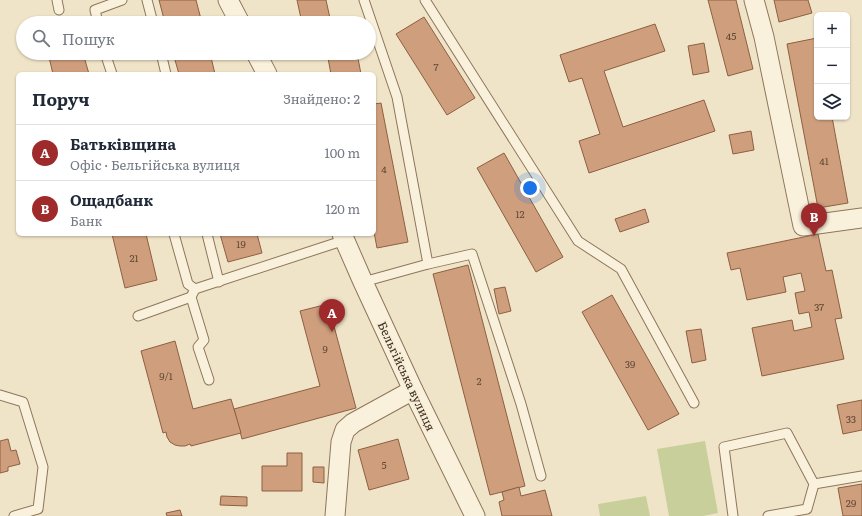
<!DOCTYPE html>
<html lang="uk">
<head>
<meta charset="utf-8">
<style>
	body { margin:0; font-family:Literata,serif; background:#f6f6f7; color:#1f2937 }
	.controls { position:absolute; right:12px; top:12px; display:grid; overflow:hidden; border-radius:6px; box-shadow:0 1px 3px #0004 }
	.controls button { width:36px; height:36px; display:grid; place-items:center; padding:0; border:0; border-bottom:1px solid #e0e1e3; background:#fff; color:#1f2937; font:20px sans-serif }
	.you { position:absolute; left:530px; top:188px; width:14px; height:14px; margin:-10px; border:3px solid #fff; border-radius:50%; background:#1a73e8; box-shadow:0 0 0 6px #1a73e833 }
	.badge { display:grid; place-items:center; width:26px; height:26px; border-radius:50%; background:#9e2a2b; color:#fff; font-size:13px; font-weight:700 }
	.pin { position:absolute; translate:-50% -33px; filter:drop-shadow(0 1px 2px #0008) }
	.pin::after { content:''; position:absolute; top:21px; width:14px; height:12px; background:inherit; clip-path:polygon(0 0,100% 0,50% 100%) }
	.list { margin:0; padding:0; list-style:none }
	h2 { display:flex; justify-content:space-between; align-items:center; height:52px; margin:0; padding:0 16px; font-size:17px }
	h2 small { font-size:13px; font-weight:400; color:#747a83 }
	.list li { display:grid; grid-template-columns:26px 1fr auto; gap:12px; align-items:center; box-sizing:border-box; height:56px; padding:0 16px; border-top:1px solid #e0e1e3 }
	.list b { display:block; font-size:15px; white-space:nowrap }
	.list p { margin:0; font-size:13px; white-space:nowrap; color:#747a83 }
	.list em { font-size:13px; font-style:normal; color:#747a83 }
	.icon { flex:none; width:22px; height:22px; fill:none; stroke:currentColor; stroke-width:2; stroke-linecap:round; stroke-linejoin:round }
	.map { position:relative; flex:none; width:862px; height:516px; overflow:hidden }
	.search { position:absolute; background:#fff; box-shadow:0 1px 3px #0004; left:16px; top:16px; width:360px; height:44px; display:flex; align-items:center; gap:10px; box-sizing:border-box; padding:0 14px; border-radius:22px; color:#747a83; font-size:15px }
	.panel { position:absolute; background:#fff; box-shadow:0 1px 3px #0004; left:16px; top:72px; width:360px; height:164px; border-radius:6px }
	.map>svg:first-child { display:block }
	.green { fill:#c9cf9b }
	.building { fill:#cf9f7d; stroke:#8d5f41 }
	.lines { fill:none; stroke-linecap:round; stroke-linejoin:round }
	.lane-casing { stroke:#8d765c; stroke-width:11 }
	.street-casing { stroke:#8d765c; stroke-width:21 }
	.lane { stroke:#faf1dc; stroke-width:9 }
	.street { stroke:#faf1dc; stroke-width:19 }
	.labels { text-anchor:middle; dominant-baseline:central; stroke-width:4; stroke-linejoin:round; paint-order:stroke }
	.number-label { font-size:10px; fill:#624a37 }
	.street-label { font-size:12px; fill:#3d2e20; stroke:#f7eed8 }
</style>
</head>
<body>
<div class="map">
<svg width="862" height="516" viewBox="0 0 862 516">
	<rect width="100%" height="100%" fill="#f0e4c8"/>
	<g class="green">
		<path d="M705,441L718,513L703,516H669L657,449Z"/>
		<path d="M646,496L650,516H600L598,504Z"/>
	</g>
	<g class="building">
		<path d="M159,0H196L202,23H165Z"/>
		<path d="M297,0H326L331,23L349,19L350,23H302Z"/>
		<path d="M708,0H736L753,69L728,76Z"/>
		<path d="M774,0H808L812,13L779,22Z"/>
		<path d="M424,17L475,98L447,115L396,34Z"/>
		<path d="M655,24L665,51L604,71L623,127L704,100L715,131L589,173L579,141L600,134L582,78L569,82L560,55Z"/>
		<path d="M817,38V117H832L848,203L818,208L787,44Z"/>
		<path d="M704,43L709,72L693,75L688,46Z"/>
		<path d="M48,53H83L89,74H53Z"/>
		<path d="M173,53H210L215,74H179Z"/>
		<path d="M327,53H357L361,74H331Z"/>
		<path d="M381,103L408,242L377,248L374,232V104Z"/>
		<path d="M751,131L754,150L733,154L729,135Z"/>
		<path d="M504,153L563,257L536,272L477,168Z"/>
		<path d="M645,209L649,222L620,232L615,219Z"/>
		<path d="M112,234H146L157,280L125,288Z"/>
		<path d="M220,234H257L262,253L228,262Z"/>
		<path d="M818,234L826,271L832,270L842,318L835,319L844,359L762,376L752,328L792,320L794,331L812,327L809,312L799,314L795,293L805,291L801,273L783,277L786,292L747,300L740,268L731,270L727,253Z"/>
		<path d="M468,265L525,486L490,495L433,274Z"/>
		<path d="M505,287L511,311L499,314L494,289Z"/>
		<path d="M612,295L679,414L648,430L582,312Z"/>
		<path d="M328,304L356,408L242,439L234,409L320,386L300,311Z"/>
		<path d="M701,329L706,360L692,363L686,331Z"/>
		<path d="M175,341L193,409L231,399L241,433L191,446L190,444L185,446H180L175,445L170,442L167,437L166,432L163,433L141,351Z"/>
		<path d="M862,400V430L843,434L837,405Z"/>
		<path d="M8,439L11,451L16,450L20,464L8,467V471L0,473V441Z"/>
		<path d="M398,439L409,479L369,490L358,450Z"/>
		<path d="M287,453H302V491H262V466H287Z"/>
		<path d="M313,467H324V483L313,482Z"/>
		<path d="M862,484V516H843L838,488Z"/>
		<path d="M519,487L521,496L545,490L552,516H502L499,502L504,500L502,492Z"/>
		<path d="M221,496L247,497V506L220,505Z"/>
		<path d="M180,510L182,516H167L166,513Z"/>
	</g>
	<g class="lines">
		<defs>
			<g id="lane">
				<path d="M57,0L59,10"/>
				<path d="M147,0L153,23"/>
				<path d="M425,0L578,241L621,269L694,403"/>
				<path d="M98,23L95,10L122,0"/>
				<path d="M105,53L112,74"/>
				<path d="M161,53L166,74"/>
				<path d="M174,234L188,284L195,289L345,240"/>
				<path d="M207,234L219,282"/>
				<path d="M428,264L472,254L521,404L541,476"/>
				<path d="M363,282L428,264L397,97L364,0"/>
				<path d="M195,289L191,297L204,340L198,347L209,380"/>
				<path d="M138,316L191,297"/>
				<path d="M0,395L23,402L43,467L38,509L14,516"/>
				<path d="M814,484L862,476"/>
				<path d="M733,516L724,447L787,433L814,484L807,509L768,516"/>
			</g>
			<g id="street">
				<path d="M228,0L240,23"/>
				<path d="M754,0L764,37L803,226L862,218"/>
				<path d="M256,53L267,74"/>
				<path d="M342,234L363,282L413,390L475,516"/>
				<path d="M335,516L341,442L345,430L353,423L413,390"/>
			</g>
		</defs>
		<use href="#lane" class="lane-casing"/>
		<use href="#street" class="street-casing"/>
		<use href="#lane" class="lane"/>
		<use href="#street" class="street"/>
	</g>
	<g class="labels">
		<g class="number-label">
			<text x="731" y="35">45</text>
			<text x="436" y="66">7</text>
			<text x="824" y="160">41</text>
			<text x="384" y="168">4</text>
			<text x="520" y="213">12</text>
			<text x="241" y="243">19</text>
			<text x="134" y="257">21</text>
			<text x="819" y="306">37</text>
			<text x="325" y="348">9</text>
			<text x="630" y="363">39</text>
			<text x="166" y="375">9/1</text>
			<text x="479" y="380">2</text>
			<text x="851" y="418">33</text>
			<text x="384" y="464">5</text>
			<text x="851" y="502">29</text>
		</g>
		<g class="street-label">
			<text transform="translate(407 376) rotate(65)">Бельгійська вулиця</text>
		</g>
	</g>
</svg>
<div class="controls">
<button>+</button>
<button>−</button>
<button><svg class="icon" aria-label="layers" viewBox="0 0 24 24"><path d="M12 4l9 5-9 5-9-5zM3 14l9 5 9-5"/></svg></button>
</div>
<div class="you"></div>
<div class="pin badge" style="left:332px;top:332px">A</div>
<div class="pin badge" style="left:814px;top:236px">B</div>
<div class="search"><svg class="icon" aria-label="search" viewBox="0 0 24 24"><circle cx="10" cy="10" r="6"/><path d="M15 15l6 6"/></svg>Пошук</div>
<section class="panel">
<h2>Поруч<small>Знайдено: 2</small></h2>
<ul class="list">
<li><span class="badge">A</span><div><b>Батьківщина</b><p>Офіс · Бельгійська вулиця</p></div><em>100 m</em></li>
<li><span class="badge">B</span><div><b>Ощадбанк</b><p>Банк</p></div><em>120 m</em></li>
</ul>
</section>
</div>
</body>
</html>
